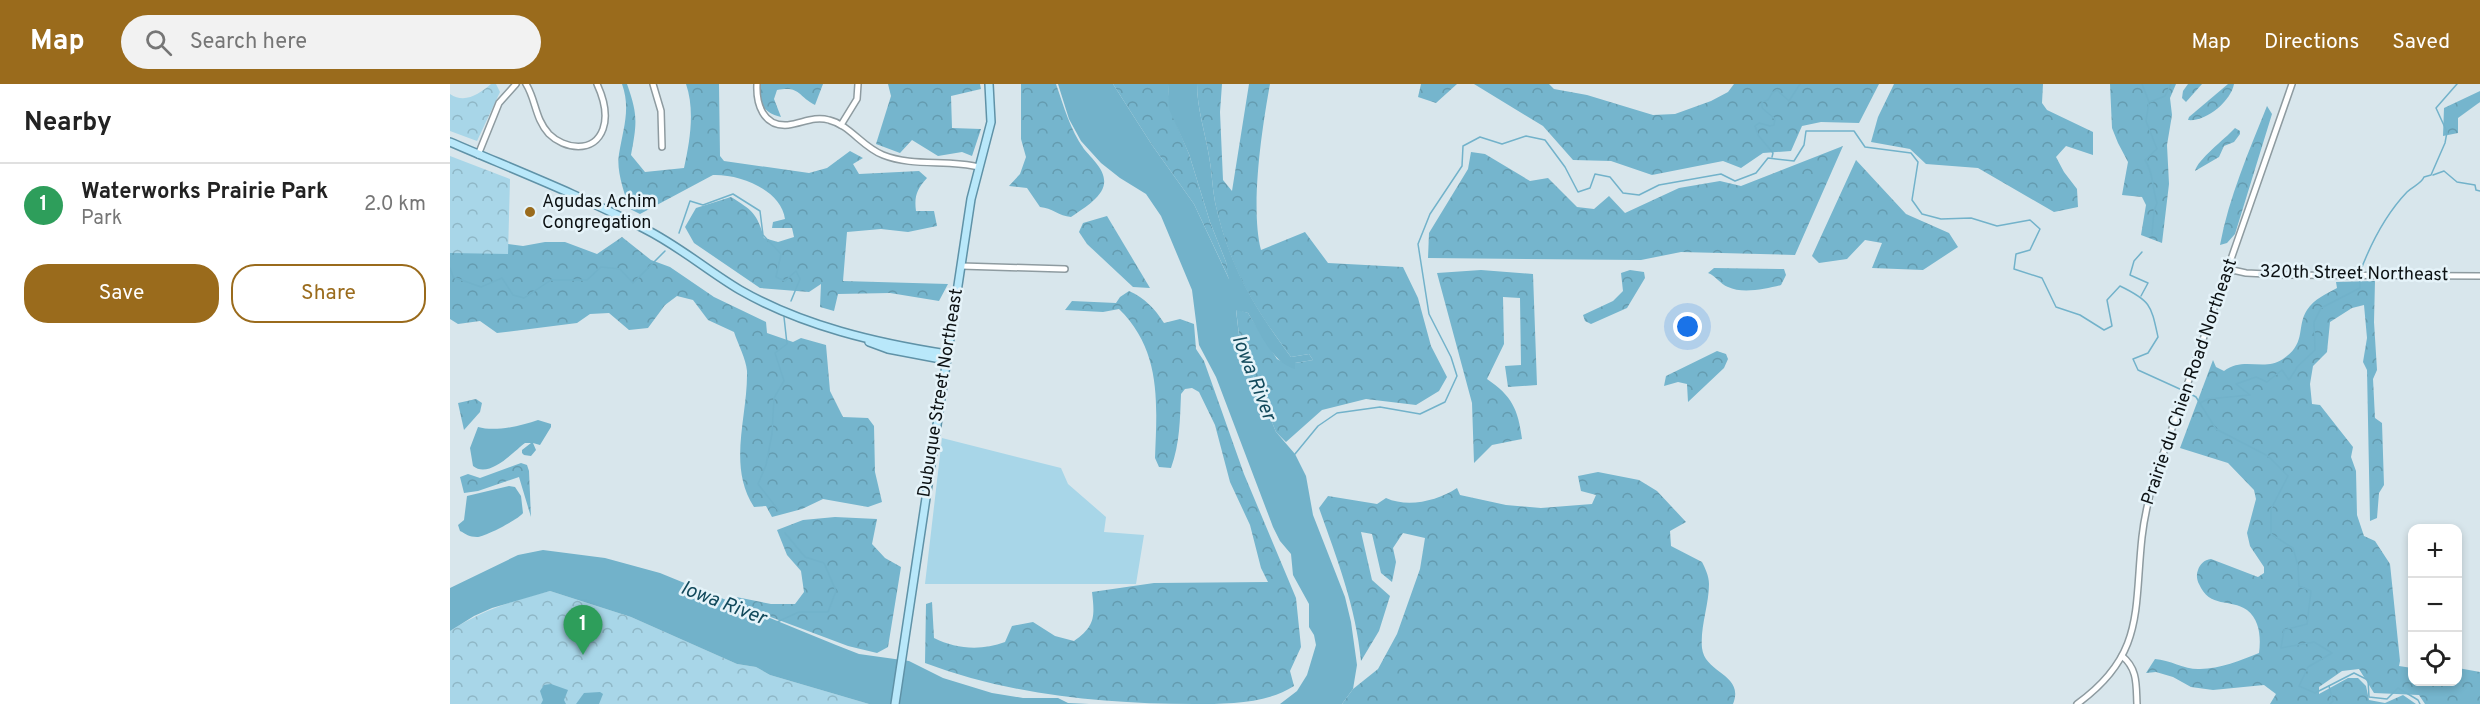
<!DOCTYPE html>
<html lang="en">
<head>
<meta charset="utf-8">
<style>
	body { margin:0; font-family:Overpass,sans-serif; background:#f2f2f2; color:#222 }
	.controls { position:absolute; right:18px; bottom:18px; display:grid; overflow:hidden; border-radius:12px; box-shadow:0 3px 9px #0003 }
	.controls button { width:54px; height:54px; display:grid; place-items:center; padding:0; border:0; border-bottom:2px solid #e0e0e0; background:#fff; color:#222; font:30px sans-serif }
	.you { position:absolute; left:1238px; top:243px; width:21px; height:21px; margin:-15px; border:4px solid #fff; border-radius:50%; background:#1a73e8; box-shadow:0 0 0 9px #1a73e833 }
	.badge { display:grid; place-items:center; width:39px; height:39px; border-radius:50%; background:#9a6b1c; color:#fff; font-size:20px; font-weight:700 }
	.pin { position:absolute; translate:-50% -50px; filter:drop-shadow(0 2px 3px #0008) }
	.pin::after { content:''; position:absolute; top:32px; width:21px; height:18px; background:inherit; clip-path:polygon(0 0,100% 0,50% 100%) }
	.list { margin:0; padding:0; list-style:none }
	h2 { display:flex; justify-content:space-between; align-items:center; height:78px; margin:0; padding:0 24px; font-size:26px }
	h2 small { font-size:20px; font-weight:400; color:#767676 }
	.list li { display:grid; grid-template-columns:39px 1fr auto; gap:18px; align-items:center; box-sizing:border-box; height:84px; padding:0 24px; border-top:2px solid #e0e0e0 }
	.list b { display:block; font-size:22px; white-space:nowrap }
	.list p { margin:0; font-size:20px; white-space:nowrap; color:#767676 }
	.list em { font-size:20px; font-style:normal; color:#767676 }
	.actions { display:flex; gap:12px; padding:18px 24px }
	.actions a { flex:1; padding:14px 0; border:2px solid #9a6b1c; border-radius:24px; text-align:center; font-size:21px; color:#9a6b1c }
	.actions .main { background:#9a6b1c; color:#fff }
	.icon { flex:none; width:33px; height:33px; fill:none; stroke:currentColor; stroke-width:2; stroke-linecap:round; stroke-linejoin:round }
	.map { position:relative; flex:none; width:2030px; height:620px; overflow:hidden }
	header { display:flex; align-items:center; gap:36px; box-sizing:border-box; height:84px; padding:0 30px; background:#9a6b1c; color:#fff }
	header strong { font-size:28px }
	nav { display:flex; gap:33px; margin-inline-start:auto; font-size:21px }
	.search { width:420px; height:54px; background:#f2f2f2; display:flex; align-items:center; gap:15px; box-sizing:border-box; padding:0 21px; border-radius:33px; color:#767676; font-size:22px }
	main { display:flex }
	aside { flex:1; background:#fff }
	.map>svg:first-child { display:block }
	.grass { fill:#a8d6e8 }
	.forest { fill:url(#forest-crowns) }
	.park { fill:url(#park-crowns) }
	.water { fill:#72b2ca }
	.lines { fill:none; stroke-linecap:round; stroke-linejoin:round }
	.stream { stroke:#72b2ca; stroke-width:1.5 }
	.minor-casing { stroke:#8e9ba0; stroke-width:8 }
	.major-casing { stroke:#5f92a7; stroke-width:10 }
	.minor { stroke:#fff; stroke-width:5 }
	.major { stroke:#b9e8fa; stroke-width:7 }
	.poi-dot { fill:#9a6b1c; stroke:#e5f3f9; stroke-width:2 }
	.labels { text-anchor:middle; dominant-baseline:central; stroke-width:5; stroke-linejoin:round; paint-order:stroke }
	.poi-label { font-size:18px; fill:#0c1113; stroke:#e5f3f9; text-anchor:start }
	.street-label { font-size:18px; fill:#0c1113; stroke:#e5f3f9 }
	.water-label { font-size:20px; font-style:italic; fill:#12495b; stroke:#e5f3f9 }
</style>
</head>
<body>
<header>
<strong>Map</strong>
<div class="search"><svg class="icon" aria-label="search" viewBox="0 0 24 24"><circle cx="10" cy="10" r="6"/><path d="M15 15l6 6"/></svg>Search here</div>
<nav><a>Map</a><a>Directions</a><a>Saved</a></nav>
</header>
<main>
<aside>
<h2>Nearby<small></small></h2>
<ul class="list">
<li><span class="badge" style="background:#2e9e5b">1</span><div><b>Waterworks Prairie Park</b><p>Park</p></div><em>2.0 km</em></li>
</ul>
<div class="actions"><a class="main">Save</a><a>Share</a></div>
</aside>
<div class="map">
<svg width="2030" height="620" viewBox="0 0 2030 620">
	<defs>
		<pattern id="forest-crowns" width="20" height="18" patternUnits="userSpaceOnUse" patternTransform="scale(1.5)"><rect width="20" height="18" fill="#75b5cd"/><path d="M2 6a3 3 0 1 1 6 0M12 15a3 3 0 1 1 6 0" fill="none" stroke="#649baf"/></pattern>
		<pattern id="park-crowns" width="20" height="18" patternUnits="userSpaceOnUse" patternTransform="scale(1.5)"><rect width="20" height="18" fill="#a8d6e8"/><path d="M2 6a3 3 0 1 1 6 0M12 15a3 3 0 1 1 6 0" fill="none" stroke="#8fb7c6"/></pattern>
	</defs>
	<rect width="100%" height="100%" fill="#d8e6ec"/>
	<path class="grass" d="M492,354L611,384L618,400L656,433L654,448L694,451L686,500H475Z"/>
	<g class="forest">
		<path d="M172,0H177C188,31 187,39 181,71L195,88L234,84C240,57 245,26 236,0H269L270,72L274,77L359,89L377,84L400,67L413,74L403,80L409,90L469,87L477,94C467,105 464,112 466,127H484L487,142L458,148L431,145L397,148L393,197L498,200L489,217L440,209L388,210L384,227L370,223L371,200L359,208L310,204L244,159L235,143L246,124L281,113C302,126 307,129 314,154L328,158L344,153L342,144H322L323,138L335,135C331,106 290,90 263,91L190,130L180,125C174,109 166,86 169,70C173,45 181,25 172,0Z"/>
		<path d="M308,0H373L365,21C347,12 351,2 327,6L324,15L331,33C313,29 308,18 308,0Z"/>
		<path d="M438,0H530L531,5L501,12L502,44L531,45L522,72L512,68L488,72L462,56L450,69L426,60L441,12Z"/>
		<path d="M571,0H606C614,23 620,45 634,65C642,75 656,86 654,100C652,114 631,126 621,133C609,132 602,124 590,123L577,104L559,102L570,90L576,73L571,55Z"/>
		<path d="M663,0H718L720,25L739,70L760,138L776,178L781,199L744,120L702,61Z"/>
		<path d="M747,0H772L770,28L773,96L782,107L799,0H820C812,44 800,123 811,166L855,148L878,179L953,183L968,214L981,262L997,293L989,307L966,321L916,315L872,326L836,358L826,348L790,260L786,225L798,229L827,275L845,284V279L863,276L859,270L841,273C802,221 779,182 765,118C762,103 762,87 759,72C755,48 747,24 747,0Z"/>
		<path d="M971,0H1007L986,19L968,13Z"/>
		<path d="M1024,0H1099L1104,5L1137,11L1203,31L1225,30L1261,17L1278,8L1284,0H1429L1409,39L1371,38L1352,42L1341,67L1313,69L1291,84L1273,77L1202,91L1161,77L1123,76L1093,42Z"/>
		<path d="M1444,0H1593L1592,19L1597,26L1643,48V71L1616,62L1606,73L1614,88L1627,105L1628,123L1604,128L1528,84L1476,80L1460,65L1421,58L1428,33Z"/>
		<path d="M1660,0H1726L1720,14L1722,31L1717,61L1719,100L1712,159L1691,151L1696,121L1692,113L1672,111L1678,78L1668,59L1662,44Z"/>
		<path d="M1738,0H1752L1736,18L1732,14L1733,7Z"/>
		<path d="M1778,0H1784C1781,17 1756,38 1738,36L1739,33Z"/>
		<path d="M2030,7V18L2008,34V49L1993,52L1994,24Z"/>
		<path d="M1817,22L1822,30L1785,150L1777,159L1770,161C1779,113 1799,67 1817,22Z"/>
		<path d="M1785,44L1790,47V50L1784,58L1774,62L1769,73L1745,87C1748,75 1774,56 1785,44Z"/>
		<path d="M1393,62L1345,171L1231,168L1191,176L978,174L979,149L1018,85L1021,68L1035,70L1080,97L1098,94L1127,123L1144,125L1159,112L1175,129L1229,104L1270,97L1291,102Z"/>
		<path d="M1406,76L1456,130L1499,149L1508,163L1473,186L1422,184L1432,159L1415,156L1397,175L1369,179L1362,172Z"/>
		<path d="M657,132L700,204L683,203L637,160L629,148L633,139Z"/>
		<path d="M0,152L73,162L95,158H115L147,170L172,153L201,176L220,183L264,213L316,238L317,249L343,258L351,254L376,261L380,307L393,333L418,334L424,342L425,388L432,418L418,423L373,415L352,425L322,433L316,422L304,423C277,381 298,333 297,287C296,275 288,260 284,248L258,236L243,216L227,212L215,221L198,244L179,246L159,229L140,230L127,239L47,249L30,237L8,240L0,235Z"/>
		<path d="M1264,184L1334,185L1336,191L1331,201C1316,205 1292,210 1278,203C1270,200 1266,192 1258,189Z"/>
		<path d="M1031,186L1083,190L1087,301L1058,303L1055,282L1071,281L1070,214L1053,213L1054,260L1037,295C1062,312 1068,325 1072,355L1042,361L1024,379L1022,319L987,189Z"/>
		<path d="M1180,186L1194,188L1195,194L1177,224L1141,240L1135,237L1133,231L1163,217L1173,207L1171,189Z"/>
		<path d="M1925,197L1924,238L1927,286L1923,295L1925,334L1932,339L1934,401L1929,409L1927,434L1920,437L1917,286L1913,278L1917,254L1914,221L1902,224L1880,238L1877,268L1863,282L1860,300L1862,320L1870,321L1903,363L1901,373L1906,387L1907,431L1914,452L1925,457L1940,480L1950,577L1949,582L1962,584V598H2008V584L2030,588V620H1975L1969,611L1924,609L1909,585L1892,587L1869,603V610L1898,594H1908L1916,602L1919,616L1935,619L1953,611L1966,620H1820L1826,610L1814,601L1763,606L1741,603L1723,593L1706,588L1696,589L1705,575C1720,576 1736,586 1750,585C1770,585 1791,576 1809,569C1811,554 1810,536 1797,526C1780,514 1760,525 1749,500C1747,496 1746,491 1748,486C1750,480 1754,476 1761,475L1808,493L1814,489V483L1800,462L1797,449L1806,415L1804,406L1778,379L1730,364L1763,276L1766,283L1774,287C1794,272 1814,288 1833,275C1857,259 1846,243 1857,226C1864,215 1876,210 1887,204L1886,198Z"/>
		<path d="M679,207C695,214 705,225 714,239L730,235L744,240L746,265L754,277L794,390L846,514L851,563L840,587L844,602C816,620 779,620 744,620C653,620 560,611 475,579L476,520L482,518L484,554C506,565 531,567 555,558L562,542L583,538L605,552L624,557C645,542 645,533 642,508L704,499L818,498L811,484L800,441L780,398L765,341L749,308L742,304L735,305L731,310C730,335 730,359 721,384L709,383L705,374C707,320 712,267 669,225L653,228L615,226L622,217L666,219L670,213Z"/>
		<path d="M1267,267L1276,270L1278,275L1274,284L1238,318L1237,300L1228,298L1214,302L1216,292Z"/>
		<path d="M26,315L32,319L30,328L14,346L8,319Z"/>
		<path d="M71,379L77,381L79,387L81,433L69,393L28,407L14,409L10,393L18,390L30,394Z"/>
		<path d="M1148,388L1189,396L1207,407L1236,438L1220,447L1221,462L1252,478C1255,484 1259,492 1259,500C1259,521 1250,543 1252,564C1255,590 1295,590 1283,620H892L903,605L928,585L947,550L970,485L975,454L953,449L943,464L946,478L942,498L931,489L922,450L911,448L922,496L940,512L929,547L911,577C906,523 887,475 869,424L878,412L927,420L936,414C958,424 987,417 1007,404L1010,411L1056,421L1091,424L1142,420L1146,411L1131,407L1128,392Z"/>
		<path d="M385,433L427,435L422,460L435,474L451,483L438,563L427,569L398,562L281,518V512L321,520H345L354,508L351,487L337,471L327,446L353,436Z"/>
	</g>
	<g class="park">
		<path d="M41,0H46L50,8L27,57L0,47V10C15,20 29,10 41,0Z"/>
		<path d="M0,72L60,95L58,170L0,169Z"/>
		<path d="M100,507L181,533L287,580L306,583L320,591L419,620H0V547C31,527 64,516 100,507Z"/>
	</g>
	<g class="water">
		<path d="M608,0H663L702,61L744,120L779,195L776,178L760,138L739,70L719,25L718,0H747C747,24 755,48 759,72C762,87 762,103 765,118C779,181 803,222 841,273L859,270L863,276L845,279V285C822,279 810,248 798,229L786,226L790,260L826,348L845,370L856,392L863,431L895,513L901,538L907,581L903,605L892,620H830L847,607L857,591L866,561L864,551L859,543V520L843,491L841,470L830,457L823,443L766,293L749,261L742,206L711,132L696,110L670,94L651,79L631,57L619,35Z"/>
		<path d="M88,336L101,340V343L90,361L83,359L86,366L81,372L74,371L72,369V366L81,359H75C63,368 39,395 23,382L20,364L28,343C45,348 71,342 88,336Z"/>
		<path d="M59,402L65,403L71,412L73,429C69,435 35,453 27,453C19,453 16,450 10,447L8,441L14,436L17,412Z"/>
		<path d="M93,466L155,474L210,489L386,561L409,570L459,577L493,594L542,609L573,614H608L618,619L639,620H419L320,591L306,583L287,580L181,533L100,507L42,524L24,532L0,547V504L68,471Z"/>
		<path d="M101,600L118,606L114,616L116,620H91L93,616L90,607L94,601Z"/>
		<path d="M150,608L153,610L149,620H126L134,609Z"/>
	</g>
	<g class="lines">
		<g class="stream">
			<path d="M1692,0L1699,18L1696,37L1707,65L1695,76C1704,90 1702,104 1707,119L1704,127L1702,150"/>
			<path d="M1700,18L1715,12L1721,0"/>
			<path d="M1322,73L1323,69L1308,51L1305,42L1309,39L1320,42L1324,41L1325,35L1312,24V18L1318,16L1322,9L1327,6L1339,17L1350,0"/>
			<path d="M1983,91L1994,87L2007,98L2025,101L2026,106L2030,107"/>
			<path d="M229,149L240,117L253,121L283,110L310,127L313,151L331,170L326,193L335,197L346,187L350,195L341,217"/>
			<path d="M0,184L3,193L31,203L52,194L63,211L74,214L101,196H137L151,183L170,185L183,199L215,167"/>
			<path d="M1910,188C1921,159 1935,131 1957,108C1963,102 1971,100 1974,93L1981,91L1995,59L1997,48L1986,24L2007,0"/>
			<path d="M1691,212L1698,199L1680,191L1684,177L1692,168"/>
			<path d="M1737,308L1746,313L1766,345L1818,372L1838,392L1821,425V450L1843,464L1848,482L1849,502L1861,507L1857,540L1834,546L1831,564L1864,558L1882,569L1858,583L1849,602L1865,609L1904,589L1918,596L1919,613L1937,615L1948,604L1968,616L1970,620"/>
			<path d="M1750,319L1758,315L1800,311L1786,300L1806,293L1817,298L1832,286L1839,296L1848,282L1865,266L1864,238L1871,224L1910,204V195"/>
			<path d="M845,370L868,342L887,329L930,323L970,330L995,318L1007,292L1001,273L979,230L968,160L980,130L1012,82L1013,62L1030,53L1052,60L1076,52L1095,56L1115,83L1128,108L1140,104L1145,90L1160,93L1173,109L1189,111L1209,101L1271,90L1285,97L1306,89L1318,74L1344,77L1354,61L1356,47H1404L1415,63L1461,69L1468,78L1462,116L1472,130L1491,135L1521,134L1547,142L1580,136L1590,145L1580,166L1566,170L1564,185L1592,194L1606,223L1630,231L1654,246L1662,242L1657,216L1670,202C1701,217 1701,221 1708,253L1698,269L1683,275L1688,286L1732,306"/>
			<path d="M329,427L308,400L316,381L322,350L324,314L334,297L325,269L337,260L334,233"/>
			<path d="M327,538L349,528H378L386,507L374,479L355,473L335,449"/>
			<path d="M1879,602L1883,617L1880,620"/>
		</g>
		<defs>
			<g id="minor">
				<path d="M76,0C86,16 85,35 99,50C114,65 144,70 153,45C158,31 153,13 147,0"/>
				<path d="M203,0L211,27L212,63"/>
				<path d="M307,0C306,20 313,43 338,41C353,39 364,32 379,36C400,41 412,63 433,71C463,83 498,75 529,83"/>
				<path d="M391,41L407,15L408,0"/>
				<path d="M28,71L49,19L66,0"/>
				<path d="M511,182L615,185"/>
				<path d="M1778,185L1796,189L1837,191L2030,192"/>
				<path d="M1672,572C1688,585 1686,601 1687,620"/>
				<path d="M1627,620C1695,571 1684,526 1692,453C1694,435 1698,417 1703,399L1842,0"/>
			</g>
			<g id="major">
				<path d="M0,58C65,86 132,112 195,145C229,162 258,187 290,206C353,242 426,259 497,270"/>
				<path d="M419,258L438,265L496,276"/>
				<path d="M445,620L521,115L541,38L539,0"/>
			</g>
		</defs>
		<use href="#minor" class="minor-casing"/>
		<use href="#major" class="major-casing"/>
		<use href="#minor" class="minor"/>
		<use href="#major" class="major"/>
	</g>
	<circle class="poi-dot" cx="80" cy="128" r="6"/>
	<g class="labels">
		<g class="poi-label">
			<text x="92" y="118">Agudas Achim<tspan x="92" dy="21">Congregation</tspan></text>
		</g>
		<g class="street-label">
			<text transform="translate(1904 190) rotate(1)">320th Street Northeast</text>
			<text transform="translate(1740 298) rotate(-71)">Prairie du Chien Road Northeast</text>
			<text transform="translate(491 309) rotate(-81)">Dubuque Street Northeast</text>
		</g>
		<g class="water-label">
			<text transform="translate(803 294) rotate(69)">Iowa River</text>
			<text transform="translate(273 520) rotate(21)">Iowa River</text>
		</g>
	</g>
</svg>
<div class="controls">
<button>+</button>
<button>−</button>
<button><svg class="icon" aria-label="locate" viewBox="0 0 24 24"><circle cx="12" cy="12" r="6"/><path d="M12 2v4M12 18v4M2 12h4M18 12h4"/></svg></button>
</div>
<div class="you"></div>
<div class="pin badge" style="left:133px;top:571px;background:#2e9e5b">1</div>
</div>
</main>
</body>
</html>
